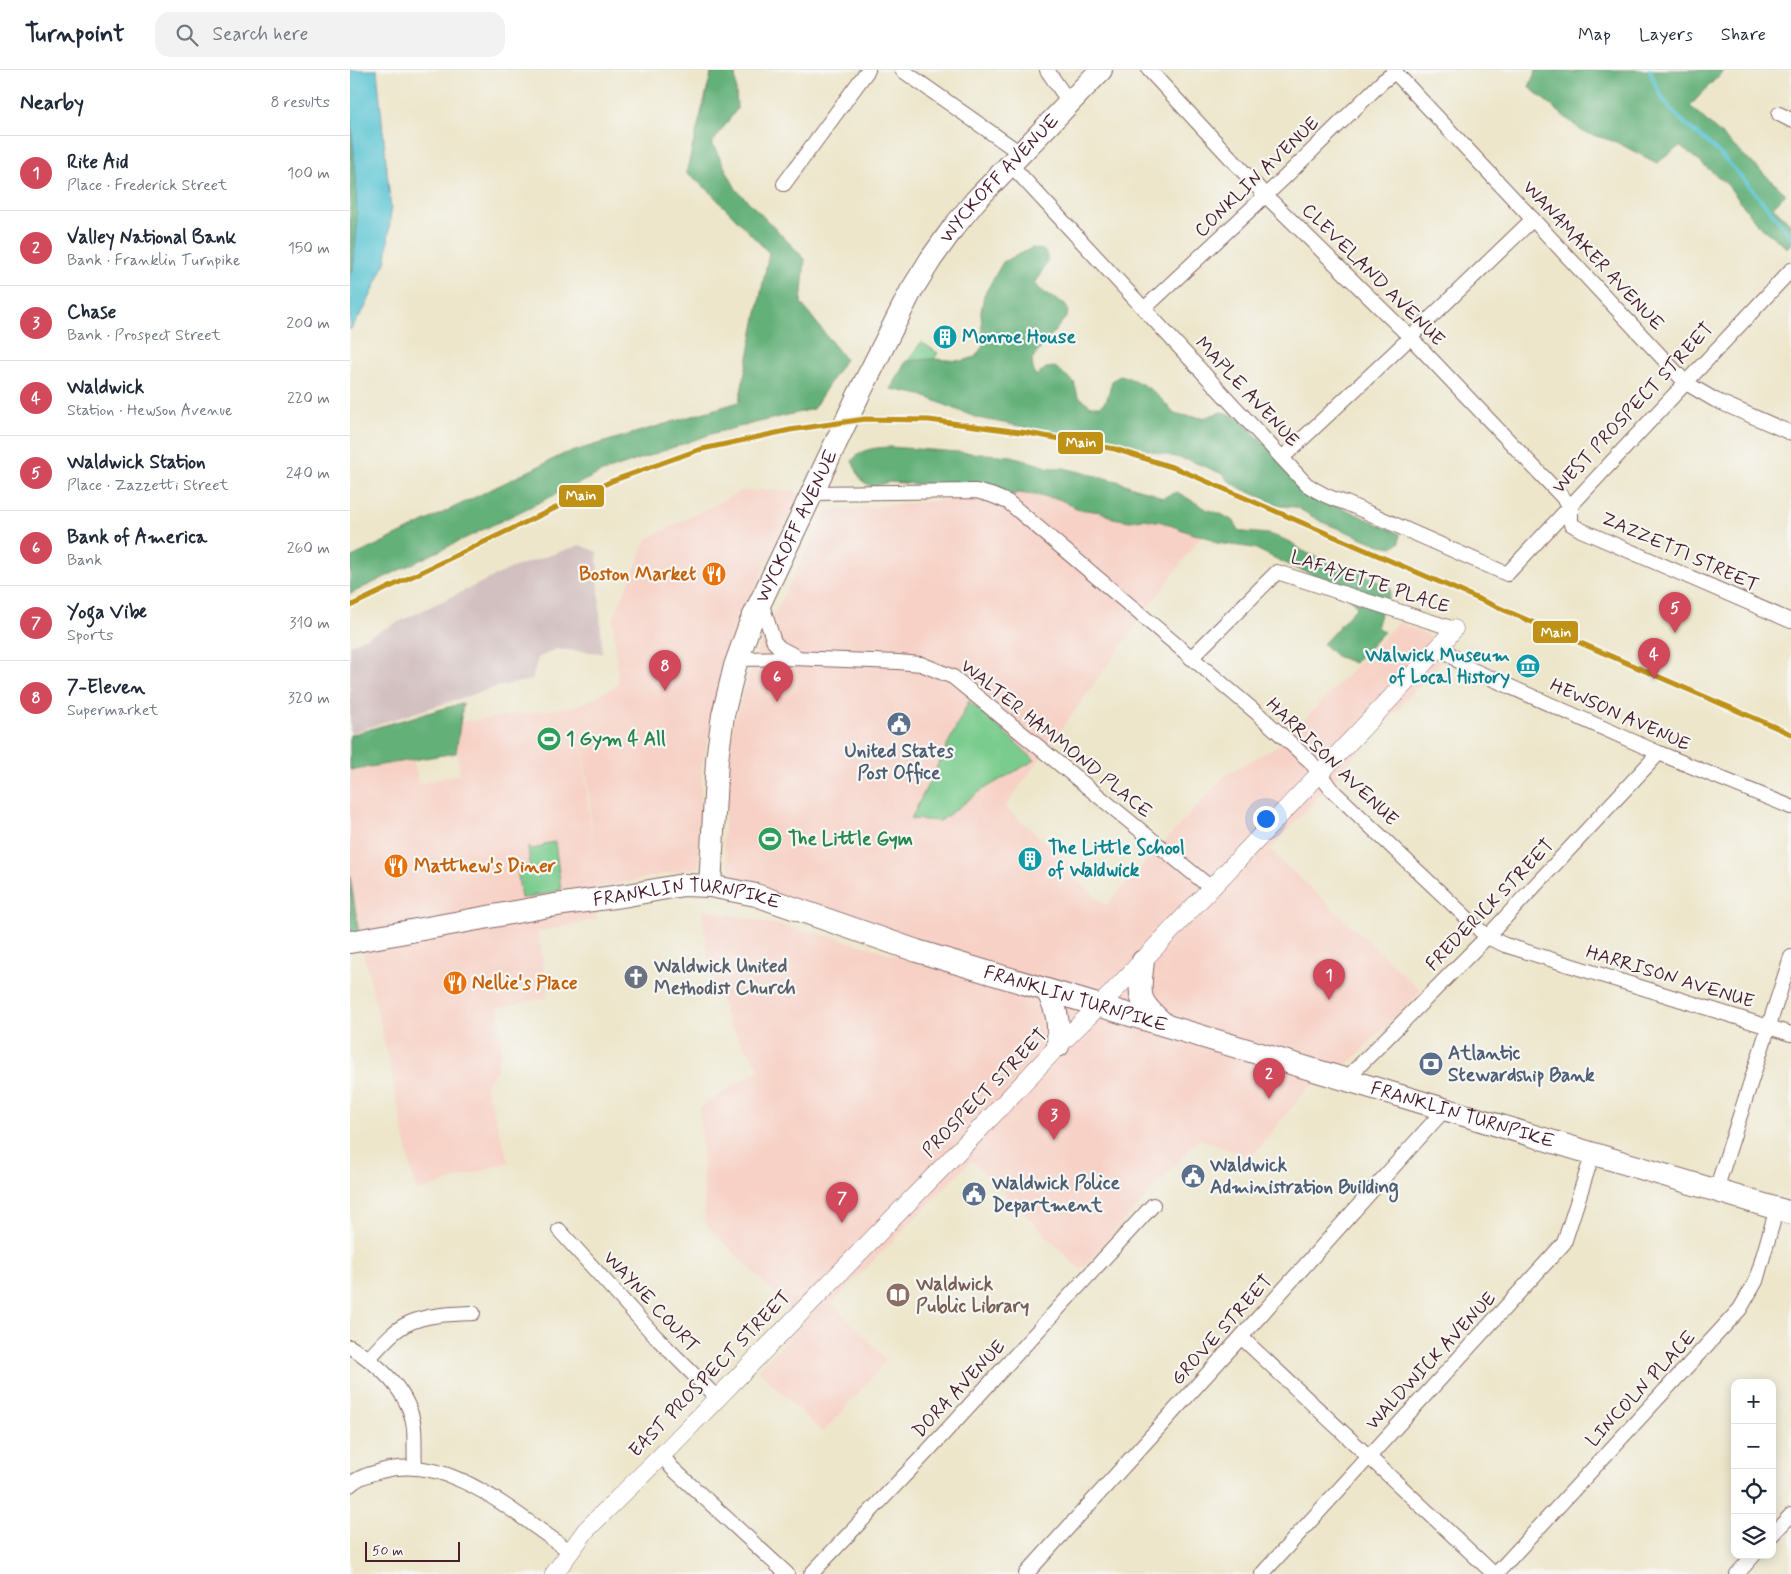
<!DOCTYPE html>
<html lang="en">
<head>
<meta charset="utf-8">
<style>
	body { margin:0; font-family:Mynerve,sans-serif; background:#f2f2f3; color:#1f2937 }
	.controls { position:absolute; right:15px; bottom:15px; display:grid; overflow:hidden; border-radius:10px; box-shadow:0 2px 12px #0003 }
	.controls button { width:45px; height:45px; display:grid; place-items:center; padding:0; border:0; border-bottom:1px solid #e0e1e3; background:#fff; color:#1f2937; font:25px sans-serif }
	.scale { position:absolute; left:15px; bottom:12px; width:95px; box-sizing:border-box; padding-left:5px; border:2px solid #4a1f2b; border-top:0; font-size:14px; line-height:18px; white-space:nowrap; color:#4a1f2b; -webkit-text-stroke:4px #f6f6f2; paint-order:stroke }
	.you { position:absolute; left:915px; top:748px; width:18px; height:18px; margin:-12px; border:4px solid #fff; border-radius:50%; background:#1a73e8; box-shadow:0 0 0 8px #1a73e833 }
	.badge { display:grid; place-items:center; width:32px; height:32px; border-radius:50%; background:#d1495b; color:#fff; font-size:16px; font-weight:700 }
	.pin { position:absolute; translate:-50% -41px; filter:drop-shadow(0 1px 2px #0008) }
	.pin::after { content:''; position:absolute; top:26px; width:18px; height:15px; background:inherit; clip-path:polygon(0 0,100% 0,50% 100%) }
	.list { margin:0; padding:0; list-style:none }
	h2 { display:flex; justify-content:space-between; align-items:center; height:65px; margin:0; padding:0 20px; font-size:21px }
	h2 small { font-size:16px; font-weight:400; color:#747a83 }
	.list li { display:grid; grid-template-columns:32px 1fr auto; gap:15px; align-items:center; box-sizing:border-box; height:75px; padding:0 20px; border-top:1px solid #e0e1e3 }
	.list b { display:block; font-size:19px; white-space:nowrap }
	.list p { margin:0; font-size:16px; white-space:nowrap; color:#747a83 }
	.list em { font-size:16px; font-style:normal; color:#747a83 }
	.icon { flex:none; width:28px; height:28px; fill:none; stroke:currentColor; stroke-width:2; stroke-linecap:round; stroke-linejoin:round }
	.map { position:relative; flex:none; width:1441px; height:1504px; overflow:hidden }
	header { display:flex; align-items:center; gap:30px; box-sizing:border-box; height:70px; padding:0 25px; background:#fff; border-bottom:1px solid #e0e1e3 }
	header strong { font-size:24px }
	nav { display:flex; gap:28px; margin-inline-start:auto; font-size:18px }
	.search { width:350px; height:45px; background:#f2f2f3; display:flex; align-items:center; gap:12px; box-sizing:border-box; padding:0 18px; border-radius:15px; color:#747a83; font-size:19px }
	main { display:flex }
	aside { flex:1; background:#fff }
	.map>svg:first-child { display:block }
	.built { fill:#f7d1c6; fill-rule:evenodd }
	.industrial { fill:#d2bfbf }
	.green { fill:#7acc8e; stroke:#62765c }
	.forest { fill:#63b079; stroke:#566852 }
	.water { fill:#59c4d3; stroke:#52727f }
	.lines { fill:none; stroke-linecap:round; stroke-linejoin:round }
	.stream { stroke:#59c4d3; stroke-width:4 }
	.minor-casing { stroke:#836563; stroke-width:16 }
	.tertiary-casing { stroke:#836563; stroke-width:19 }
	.primary-casing { stroke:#836563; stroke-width:24 }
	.minor { stroke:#fff; stroke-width:14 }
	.tertiary { stroke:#fff; stroke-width:18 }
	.primary { stroke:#fff; stroke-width:22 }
	.rail-1-casing { stroke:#f6f6f2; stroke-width:9 }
	.rail-1 { stroke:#bf9114; stroke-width:5 }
	.labels { text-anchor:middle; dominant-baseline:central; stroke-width:4.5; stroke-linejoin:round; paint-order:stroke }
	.street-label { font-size:19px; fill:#4a1f2b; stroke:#f6f6f2 }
	.culture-label { font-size:19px; font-weight:bold; fill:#0d838f; stroke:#f6f6f2; text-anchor:start }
	.food-label { font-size:19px; font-weight:bold; fill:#c56008; stroke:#f6f6f2; text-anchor:start }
	.leisure-label { font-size:19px; font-weight:bold; fill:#27864d; stroke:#f6f6f2; text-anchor:start }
	.service-label { font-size:19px; font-weight:bold; fill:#4e5e75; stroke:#f6f6f2; text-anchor:start }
	.worship-label { font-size:19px; font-weight:bold; fill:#5b616d; stroke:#f6f6f2; text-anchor:start }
	.education-label { font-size:19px; font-weight:bold; fill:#785e54; stroke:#f6f6f2; text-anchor:start }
	.line-badge { stroke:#f6f6f2; stroke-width:2 }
	.badge-label { font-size:14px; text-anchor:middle; font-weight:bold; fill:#fff }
</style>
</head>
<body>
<header>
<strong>Turnpoint</strong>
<div class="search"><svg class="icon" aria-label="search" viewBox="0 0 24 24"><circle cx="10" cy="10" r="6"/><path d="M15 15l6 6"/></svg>Search here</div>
<nav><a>Map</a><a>Layers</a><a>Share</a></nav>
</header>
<main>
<aside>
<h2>Nearby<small>8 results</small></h2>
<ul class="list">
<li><span class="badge">1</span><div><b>Rite Aid</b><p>Place · Frederick Street</p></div><em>100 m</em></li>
<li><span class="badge">2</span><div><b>Valley National Bank</b><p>Bank · Franklin Turnpike</p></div><em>150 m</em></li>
<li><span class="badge">3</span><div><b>Chase</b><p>Bank · Prospect Street</p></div><em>200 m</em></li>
<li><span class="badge">4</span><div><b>Waldwick</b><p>Station · Hewson Avenue</p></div><em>220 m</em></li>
<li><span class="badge">5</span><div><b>Waldwick Station</b><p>Place · Zazzetti Street</p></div><em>240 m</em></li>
<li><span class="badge">6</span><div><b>Bank of America</b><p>Bank</p></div><em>260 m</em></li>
<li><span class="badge">7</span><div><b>Yoga Vibe</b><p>Sports</p></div><em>310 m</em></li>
<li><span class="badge">8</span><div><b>7-Eleven</b><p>Supermarket</p></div><em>320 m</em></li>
</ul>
</aside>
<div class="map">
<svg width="1441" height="1504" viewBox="0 0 1441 1504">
	<rect width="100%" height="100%" fill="#f6f6f2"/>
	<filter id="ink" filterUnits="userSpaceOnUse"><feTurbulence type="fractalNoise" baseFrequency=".02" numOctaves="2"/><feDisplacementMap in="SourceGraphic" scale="10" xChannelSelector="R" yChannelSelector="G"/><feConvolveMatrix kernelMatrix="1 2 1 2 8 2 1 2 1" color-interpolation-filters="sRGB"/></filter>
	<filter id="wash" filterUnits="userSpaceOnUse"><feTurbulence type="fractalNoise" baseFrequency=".0096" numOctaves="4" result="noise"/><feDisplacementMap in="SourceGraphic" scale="20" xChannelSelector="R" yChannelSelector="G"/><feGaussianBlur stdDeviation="1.12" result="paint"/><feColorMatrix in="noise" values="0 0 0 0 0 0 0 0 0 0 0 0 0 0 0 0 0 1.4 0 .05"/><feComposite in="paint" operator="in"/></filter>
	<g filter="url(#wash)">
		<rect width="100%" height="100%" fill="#ede6cb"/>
		<g class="built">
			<path d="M444,420L449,425L385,560L352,695L349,797L248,818L247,849L188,862L198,927L148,938L153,972L146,1001L135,1015L159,1092L66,1122L32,960L9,864L0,805V700L64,690L68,714L110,704L104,653L227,636L268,615L263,550L297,469L391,421ZM230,663L239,723L244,786V785Z"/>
			<path d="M668,423L804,442L855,460L655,737L723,796L718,804L756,835L876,705L931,674L1048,552L1104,577L920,780L1071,921L1002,990L956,1020L901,1088L849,1069L730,1200L622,1090L482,1233L537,1290L473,1363L408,1300L453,1253L355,1153L350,1037L410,999L380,956L360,903L352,839L476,865L690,926L383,812L373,771L383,653L410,572L477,441Z"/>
		</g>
		<path class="industrial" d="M230,475L247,482L252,583L206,579L188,588L182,610L150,616L0,663V575L162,498Z"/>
		<g class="green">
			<path d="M571,272L588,283L573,305L556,294Z"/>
			<path d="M619,631L685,690L632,720L590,751L561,749Z"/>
			<path d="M205,772L211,820L186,826V824H184V827L171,828L167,798L178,795V797H180L178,776L183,779L192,777L194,774Z"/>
		</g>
		<g class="forest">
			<path d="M362,0H385L387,39L362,73L386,119L455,189L451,233L495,289L463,339L364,363L250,403L0,524V488L214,384L389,332L419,183L357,119L336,103Z"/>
			<path d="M1186,0H1212L1225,3L1226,0H1374L1340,36L1436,124L1423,137L1441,154V174L1437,178L1408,155L1376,113L1330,76L1307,93L1266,72L1233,62L1179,17Z"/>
			<path d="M0,41L6,105L7,157L3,200L0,204Z"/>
			<path d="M682,178L693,180L697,184V193L684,214L695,223L715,234L718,240L717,246L682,289L683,299L686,306L696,298L705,297L724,312L728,326L741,336H751L757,329L762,311L771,305C796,314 808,323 824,344L853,348L871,342L880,344L891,350L968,427L1050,464L1049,473L1042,477L1030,475L972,452L946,437L930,436L892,419L879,411L873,404L841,391L782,376L758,373L627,348L571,325L541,319L556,291L584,289L612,291L625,287L633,276L631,242L634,225L653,192Z"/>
			<path d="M540,377L662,386L700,398H714L767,411L788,419L800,422L812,428L827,422L858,440L871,444L885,452L888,460L894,462L918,464L931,468L942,473L951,480L989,498L1010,502L1040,518C1042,529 1027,543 1027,557L1034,562L1004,593L986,586L973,574L1007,537L989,514L945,498L904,478L867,473L854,466L843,464L812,452L794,449L780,451L763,448L751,442L728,439L709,429L692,426L668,423L655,427L577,413L567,414L539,412L526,416H520L511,410L502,391C512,378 525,378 540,377Z"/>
			<path d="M113,633L106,683L0,700V665Z"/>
			<path d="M0,805L9,864L0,866Z"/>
		</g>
		<path class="water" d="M0,0H27L41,141L36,191L15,238L0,260V204L3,200L7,157L6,105L0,41Z"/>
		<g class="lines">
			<path class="stream" d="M1300,0C1314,47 1342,55 1373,87C1397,113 1420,139 1441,167"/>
		</g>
	</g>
	<g filter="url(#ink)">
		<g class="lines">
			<defs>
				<g id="minor">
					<path d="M552,0L670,83"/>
					<path d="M697,0L719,32"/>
					<path d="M799,0L915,125L1060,267L1221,436"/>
					<path d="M1043,0L1336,313L1365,330L1441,363"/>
					<path d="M1429,44L1441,50"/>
					<path d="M660,94L956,414C969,423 981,429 996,433L1157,504L1441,200"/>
					<path d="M434,114L518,0"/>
					<path d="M795,238L932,110L1033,11L1045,2"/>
					<path d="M932,388L1045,282L1183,149"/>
					<path d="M462,423L626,421L641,425L658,432L908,644L960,691L981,719L1137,867L1155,875L1441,964"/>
					<path d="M1221,436V454L1231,460L1441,551"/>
					<path d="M411,532L424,572L430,578L447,587"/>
					<path d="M1090,576L1116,597L1309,683L1441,737"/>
					<path d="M841,588L927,502L1104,559"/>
					<path d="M387,589L442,588L548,592L571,594L603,607L861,818"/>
					<path d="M996,1009L1137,867L1309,683"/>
					<path d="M1366,1120L1441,887"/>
					<path d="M209,1160L305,1266L367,1328"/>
					<path d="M891,1267L1144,1504"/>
					<path d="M0,1277C29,1294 60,1322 64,1358C65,1371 64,1384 65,1397"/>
					<path d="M18,1289C30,1277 42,1261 57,1254C77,1244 102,1244 123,1243"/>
					<path d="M312,1385L322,1398L437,1504"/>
					<path d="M0,1415C8,1407 20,1404 31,1401C101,1382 166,1446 220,1481"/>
					<path d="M1422,1465L1441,1445"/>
					<path d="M461,1504L574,1385L803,1135"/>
					<path d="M676,1504L891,1267L1095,1039"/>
					<path d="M912,1504L1214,1173L1243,1083"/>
					<path d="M1146,1504L1390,1239L1406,1211L1427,1138"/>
					<path d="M1387,1504L1404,1485"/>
				</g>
				<path id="tertiary" d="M204,1504L236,1460L312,1385L624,1065L708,976L763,922L1090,576L1104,559"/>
				<g id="primary">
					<path id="s1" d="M360,816L367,690L373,645L385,596L400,554L508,326L561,221L581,189L603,158L626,130L751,0"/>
					<path id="s2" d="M0,872L199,836L278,825L333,815L360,816L406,825L567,881L1441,1143"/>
					<path d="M793,891C789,926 786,930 814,954"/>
					<path d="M697,921C708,941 709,953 708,976"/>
				</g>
			</defs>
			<use href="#minor" class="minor-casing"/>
			<use href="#tertiary" class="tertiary-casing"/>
			<use href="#primary" class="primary-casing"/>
			<use href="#minor" class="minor"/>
			<use href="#tertiary" class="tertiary"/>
			<use href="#primary" class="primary"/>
			<defs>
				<path id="rail-1" d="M0,536L262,411L348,380L440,360L515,349L579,350L678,363L765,379L828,399L1441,664"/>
			</defs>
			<use href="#rail-1" class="rail-1-casing"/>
			<use href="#rail-1" class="rail-1"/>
		</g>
	</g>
	<defs>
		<symbol id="building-disc" viewBox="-11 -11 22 22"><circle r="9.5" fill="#0f9aa8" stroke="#f6f6f2"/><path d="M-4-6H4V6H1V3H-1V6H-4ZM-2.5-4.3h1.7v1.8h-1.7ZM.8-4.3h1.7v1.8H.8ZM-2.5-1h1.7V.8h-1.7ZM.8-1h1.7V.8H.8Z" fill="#fff"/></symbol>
		<symbol id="restaurant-disc" viewBox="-11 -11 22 22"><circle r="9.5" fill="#e8710a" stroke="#f6f6f2"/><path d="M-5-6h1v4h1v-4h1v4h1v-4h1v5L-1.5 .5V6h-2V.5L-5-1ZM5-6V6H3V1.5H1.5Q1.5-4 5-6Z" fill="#fff"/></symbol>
		<symbol id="museum-disc" viewBox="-11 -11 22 22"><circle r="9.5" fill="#0f9aa8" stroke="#f6f6f2"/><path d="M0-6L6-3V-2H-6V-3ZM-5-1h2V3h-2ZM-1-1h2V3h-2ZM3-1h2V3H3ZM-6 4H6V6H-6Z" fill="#fff"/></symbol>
		<symbol id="civic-disc" viewBox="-11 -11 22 22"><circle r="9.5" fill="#5c6f8a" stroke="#f6f6f2"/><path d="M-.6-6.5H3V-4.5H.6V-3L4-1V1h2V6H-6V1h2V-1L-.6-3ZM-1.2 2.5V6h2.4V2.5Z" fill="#fff"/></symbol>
		<symbol id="stadium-disc" viewBox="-11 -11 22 22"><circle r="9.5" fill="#2e9e5b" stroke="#f6f6f2"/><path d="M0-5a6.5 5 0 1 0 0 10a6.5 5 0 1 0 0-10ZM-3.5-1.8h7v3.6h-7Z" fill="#fff"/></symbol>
		<symbol id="church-disc" viewBox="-11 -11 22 22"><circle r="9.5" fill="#6b7280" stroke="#f6f6f2"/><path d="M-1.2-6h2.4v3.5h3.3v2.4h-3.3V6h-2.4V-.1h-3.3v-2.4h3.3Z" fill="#fff"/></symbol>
		<symbol id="bank-disc" viewBox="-11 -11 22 22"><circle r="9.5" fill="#5c6f8a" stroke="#f6f6f2"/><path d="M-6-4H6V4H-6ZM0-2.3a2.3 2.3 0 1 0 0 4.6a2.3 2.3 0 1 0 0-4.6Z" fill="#fff"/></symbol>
		<symbol id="library-disc" viewBox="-11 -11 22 22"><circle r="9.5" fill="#8d6e63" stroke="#f6f6f2"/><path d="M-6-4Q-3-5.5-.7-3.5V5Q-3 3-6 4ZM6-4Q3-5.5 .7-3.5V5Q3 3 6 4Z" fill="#fff"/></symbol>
	</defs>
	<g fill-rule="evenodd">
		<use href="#building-disc" x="581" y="253" width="28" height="28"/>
		<use href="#restaurant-disc" x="350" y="490" width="28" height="28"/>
		<use href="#museum-disc" x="1164" y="582" width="28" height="28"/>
		<use href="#civic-disc" x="535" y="640" width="28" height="28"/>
		<use href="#stadium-disc" x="185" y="655" width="28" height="28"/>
		<use href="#stadium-disc" x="406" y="755" width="28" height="28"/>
		<use href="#building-disc" x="666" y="775" width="28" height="28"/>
		<use href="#restaurant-disc" x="32" y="782" width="28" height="28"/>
		<use href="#church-disc" x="272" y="893" width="28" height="28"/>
		<use href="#restaurant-disc" x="91" y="899" width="28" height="28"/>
		<use href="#bank-disc" x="1067" y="980" width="28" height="28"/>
		<use href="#civic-disc" x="829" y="1092" width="28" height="28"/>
		<use href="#civic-disc" x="610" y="1110" width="28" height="28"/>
		<use href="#library-disc" x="534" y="1211" width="28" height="28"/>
	</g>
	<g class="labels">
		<g class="street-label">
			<text transform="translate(907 107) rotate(-44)">CONKLIN AVENUE</text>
			<text stroke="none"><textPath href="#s1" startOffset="780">WYCKOFF AVENUE</textPath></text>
			<text transform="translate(1243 186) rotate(47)">WANAMAKER AVENUE</text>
			<text transform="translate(1023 205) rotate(45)">CLEVELAND AVENUE</text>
			<text transform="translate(897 322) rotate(47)">MAPLE AVENUE</text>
			<text transform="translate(1283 338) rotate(-47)">WEST PROSPECT STREET</text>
			<text stroke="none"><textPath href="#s1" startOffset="375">WYCKOFF AVENUE</textPath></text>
			<text transform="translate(1330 482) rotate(24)">ZAZZETTI STREET</text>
			<text transform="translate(1020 512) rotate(18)">LAFAYETTE PLACE</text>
			<text transform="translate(1270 645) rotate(24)">HEWSON AVENUE</text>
			<text transform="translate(706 669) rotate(39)">WALTER HAMMOND PLACE</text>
			<text transform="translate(982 692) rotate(44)">HARRISON AVENUE</text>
			<text stroke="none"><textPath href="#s2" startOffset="342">FRANKLIN TURNPIKE</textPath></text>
			<text transform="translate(1140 835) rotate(-46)">FREDERICK STREET</text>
			<text transform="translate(1320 907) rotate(17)">HARRISON AVENUE</text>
			<text stroke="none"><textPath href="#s2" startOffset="748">FRANKLIN TURNPIKE</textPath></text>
			<text transform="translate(635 1023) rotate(-46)">PROSPECT STREET</text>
			<text stroke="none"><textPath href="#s2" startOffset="1152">FRANKLIN TURNPIKE</textPath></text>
			<text transform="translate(301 1232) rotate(47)">WAYNE COURT</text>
			<text transform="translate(872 1260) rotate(-48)">GROVE STREET</text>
			<text transform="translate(1081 1291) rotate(-47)">WALDWICK AVENUE</text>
			<text transform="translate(360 1304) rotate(-46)">EAST PROSPECT STREET</text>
			<text transform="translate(609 1319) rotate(-47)">DORA AVENUE</text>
			<text transform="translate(1291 1319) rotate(-47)">LINCOLN PLACE</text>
		</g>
		<g class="culture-label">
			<text x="612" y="267">Monroe House</text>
			<text x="1160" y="585" text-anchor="end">Walwick Museum<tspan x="1160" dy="22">of Local History</tspan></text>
			<text x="698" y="778">The Little School<tspan x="698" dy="22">of Waldwick</tspan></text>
		</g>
		<g class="food-label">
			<text x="346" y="504" text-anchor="end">Boston Market</text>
			<text x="64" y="796">Matthew's Diner</text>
			<text x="122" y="913">Nellie's Place</text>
		</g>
		<g class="leisure-label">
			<text x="216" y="669">1 Gym 4 All</text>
			<text x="438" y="769">The Little Gym</text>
		</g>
		<g class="service-label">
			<text x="549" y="681" text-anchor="middle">United States<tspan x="549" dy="22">Post Office</tspan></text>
			<text x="1098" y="983">Atlantic<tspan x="1098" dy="22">Stewardship Bank</tspan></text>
			<text x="860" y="1095">Waldwick<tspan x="860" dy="22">Administration Building</tspan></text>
			<text x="642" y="1113">Waldwick Police<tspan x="642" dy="22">Department</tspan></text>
		</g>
		<g class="worship-label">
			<text x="304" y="896">Waldwick United<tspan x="304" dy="22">Methodist Church</tspan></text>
		</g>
		<g class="education-label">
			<text x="566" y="1214">Waldwick<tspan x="566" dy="22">Public Library</tspan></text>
		</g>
	</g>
	<g class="line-badge">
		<rect x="707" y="361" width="47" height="24" rx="5" fill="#bf9114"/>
		<rect x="208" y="414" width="47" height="24" rx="5" fill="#bf9114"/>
		<rect x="1182" y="550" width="47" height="24" rx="5" fill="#bf9114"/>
	</g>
	<g class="badge-label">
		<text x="731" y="377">Main</text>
		<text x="231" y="430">Main</text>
		<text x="1206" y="567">Main</text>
	</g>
</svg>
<div class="controls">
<button>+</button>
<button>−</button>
<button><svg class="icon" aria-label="locate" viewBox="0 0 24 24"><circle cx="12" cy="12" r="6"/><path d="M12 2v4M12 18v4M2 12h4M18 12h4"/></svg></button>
<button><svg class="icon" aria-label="layers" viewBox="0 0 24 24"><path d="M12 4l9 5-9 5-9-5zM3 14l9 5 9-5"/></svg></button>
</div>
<div class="scale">50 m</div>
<div class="you"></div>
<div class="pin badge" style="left:979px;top:930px">1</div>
<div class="pin badge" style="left:919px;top:1029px">2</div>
<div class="pin badge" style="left:704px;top:1070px">3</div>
<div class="pin badge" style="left:1304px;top:609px">4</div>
<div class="pin badge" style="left:1325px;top:563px">5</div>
<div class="pin badge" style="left:427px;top:632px">6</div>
<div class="pin badge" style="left:492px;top:1153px">7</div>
<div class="pin badge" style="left:315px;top:621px">8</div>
</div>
</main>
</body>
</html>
